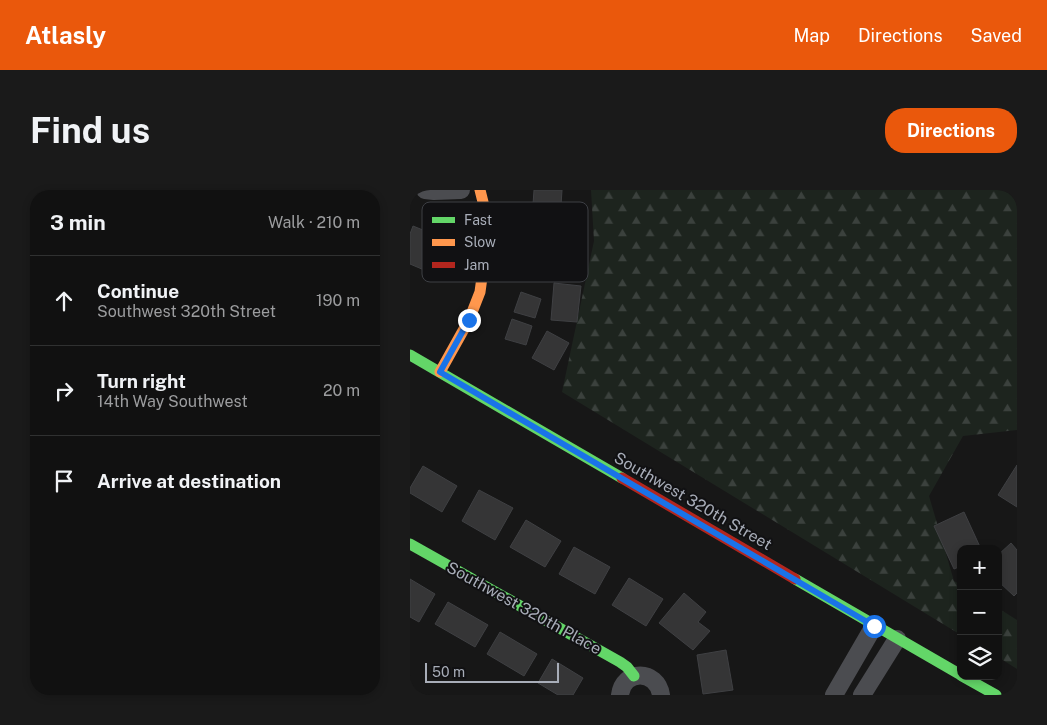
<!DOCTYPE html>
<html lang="en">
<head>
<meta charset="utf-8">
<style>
	body { margin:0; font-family:"Public Sans",sans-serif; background:#1a1a1a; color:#f1f3f6 }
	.controls { position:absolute; right:15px; bottom:15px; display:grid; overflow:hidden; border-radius:10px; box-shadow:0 2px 8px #0003 }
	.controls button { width:45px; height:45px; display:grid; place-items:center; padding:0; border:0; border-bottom:1px solid #303131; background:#111; color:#f1f3f6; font:25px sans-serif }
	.scale { position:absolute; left:15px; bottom:12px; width:134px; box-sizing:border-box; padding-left:5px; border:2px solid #a8adb8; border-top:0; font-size:14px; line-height:18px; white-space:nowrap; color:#a8adb8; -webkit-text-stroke:4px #111113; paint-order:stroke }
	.stop { position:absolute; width:15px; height:15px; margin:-11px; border:4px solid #1a73e8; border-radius:50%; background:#fff }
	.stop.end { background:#1a73e8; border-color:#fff; box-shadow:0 1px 5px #0008 }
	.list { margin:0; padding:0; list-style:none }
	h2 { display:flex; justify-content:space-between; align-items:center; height:65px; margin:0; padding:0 20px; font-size:21px }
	h2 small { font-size:16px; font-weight:400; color:#9c9d9f }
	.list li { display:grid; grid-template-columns:32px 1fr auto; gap:15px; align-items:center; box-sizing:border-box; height:90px; padding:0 20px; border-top:1px solid #303131 }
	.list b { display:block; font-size:19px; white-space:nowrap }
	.list p { margin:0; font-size:16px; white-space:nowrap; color:#9c9d9f }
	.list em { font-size:16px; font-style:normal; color:#9c9d9f }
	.icon { flex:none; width:28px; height:28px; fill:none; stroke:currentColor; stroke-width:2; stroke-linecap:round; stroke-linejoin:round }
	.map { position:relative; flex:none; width:607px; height:505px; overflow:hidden; border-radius:20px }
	header { display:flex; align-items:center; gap:30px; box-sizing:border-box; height:70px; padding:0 25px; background:#ea580c; color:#fff }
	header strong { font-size:24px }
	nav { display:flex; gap:28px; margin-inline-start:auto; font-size:18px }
	.intro { display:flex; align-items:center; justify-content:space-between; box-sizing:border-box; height:120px; padding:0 30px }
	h1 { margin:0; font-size:35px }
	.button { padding:12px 22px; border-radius:20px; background:#ea580c; color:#fff; font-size:18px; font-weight:700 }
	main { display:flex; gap:30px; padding:0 30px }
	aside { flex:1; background:#111; border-radius:20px; box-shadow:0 2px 8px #0003 }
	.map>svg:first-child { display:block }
	.forest { fill:url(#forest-firs) }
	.building { fill:#353536; stroke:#3f4043 }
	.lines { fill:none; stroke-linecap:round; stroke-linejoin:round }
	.street { stroke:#4b4c50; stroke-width:18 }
	.fast { stroke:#63d668; stroke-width:11 }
	.slow { stroke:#ff974d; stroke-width:11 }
	.jam { stroke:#b3261e; stroke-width:11 }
	.route { stroke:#1a73e8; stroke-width:6 }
	.labels { text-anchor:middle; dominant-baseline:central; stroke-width:4; stroke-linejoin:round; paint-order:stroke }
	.street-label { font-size:16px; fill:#a8adb8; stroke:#111113 }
	.key { fill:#111113; stroke:#3e4045; stroke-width:1 }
	.key-label { font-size:14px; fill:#a8adb8 }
</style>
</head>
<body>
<header>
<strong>Atlasly</strong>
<nav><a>Map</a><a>Directions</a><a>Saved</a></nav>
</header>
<div class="intro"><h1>Find us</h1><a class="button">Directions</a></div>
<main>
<aside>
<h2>3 min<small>Walk · 210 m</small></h2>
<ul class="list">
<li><svg class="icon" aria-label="ahead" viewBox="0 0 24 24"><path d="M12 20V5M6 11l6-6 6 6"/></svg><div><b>Continue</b><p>Southwest 320th Street</p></div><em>190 m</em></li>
<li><svg class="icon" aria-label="right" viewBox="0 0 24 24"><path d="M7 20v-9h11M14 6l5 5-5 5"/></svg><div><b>Turn right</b><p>14th Way Southwest</p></div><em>20 m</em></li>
<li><svg class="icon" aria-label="arrive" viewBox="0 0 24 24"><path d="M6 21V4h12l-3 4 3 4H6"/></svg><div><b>Arrive at destination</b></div></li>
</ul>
</aside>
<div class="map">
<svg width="607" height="505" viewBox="0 0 607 505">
	<defs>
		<pattern id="forest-firs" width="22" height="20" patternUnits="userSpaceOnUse" patternTransform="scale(1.25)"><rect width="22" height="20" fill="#1d241e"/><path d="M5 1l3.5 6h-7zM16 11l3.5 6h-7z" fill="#3b413d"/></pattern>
	</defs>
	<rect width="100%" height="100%" fill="#171717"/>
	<g class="forest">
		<path d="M181,0H607V240L553,246L519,306L544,391L551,395V445L152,202L184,51Z"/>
		<path d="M588,418L607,430V479L588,467Z"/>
	</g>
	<g class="building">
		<path d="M124,0H152L150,31L122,29Z"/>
		<path d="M3,36L40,51L26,85L0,74V44Z"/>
		<path d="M144,93L171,96L167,132L141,130Z"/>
		<path d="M111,102L131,109L125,128L104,122Z"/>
		<path d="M102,129L122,136L116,155L95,149Z"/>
		<path d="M137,141L159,153L144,180L122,168Z"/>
		<path d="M607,275V317L588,305Z"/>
		<path d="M13,276L47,296L32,322L0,303V298Z"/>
		<path d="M69,300L103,318L85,350L52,331Z"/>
		<path d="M554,322L571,359H551V376L544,379L524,336Z"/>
		<path d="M116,330L151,351L135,377L100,357Z"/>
		<path d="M601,353L607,360V403L604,406L588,391V365Z"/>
		<path d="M164,357L200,377L185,404L149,384Z"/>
		<path d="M219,388L253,409L236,436L202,415Z"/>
		<path d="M0,389L25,404L9,432L0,427Z"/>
		<path d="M274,403L296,422L288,432L300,441L283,460L249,433Z"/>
		<path d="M38,412L78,435L65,457L25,434Z"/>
		<path d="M90,442L127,464L114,486L77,464Z"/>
		<path d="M316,460L323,500L293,504L287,465Z"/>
		<path d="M142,469L173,488L163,505H148L128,493Z"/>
	</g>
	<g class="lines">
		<g class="street">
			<path d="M15,0L24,1L51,0"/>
			<path d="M210,505C213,479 247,479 251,505"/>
			<path d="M424,505L464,436"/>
			<path d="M452,505L487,449"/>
		</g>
		<g class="fast">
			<path d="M0,165L212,288"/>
			<path d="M0,354L210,472L217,477L224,486"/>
			<path d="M385,389L551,485"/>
			<path d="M552,486L586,505"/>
		</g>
		<path class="slow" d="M30,182L59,130L70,102L77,50V28L70,0"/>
		<path class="jam" d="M212,288L385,389"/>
	</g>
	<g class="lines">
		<path class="route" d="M59,130L30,182L464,436"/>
	</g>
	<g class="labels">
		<g class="street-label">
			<text transform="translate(283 311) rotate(30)">Southwest 320th Street</text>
			<text transform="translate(114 418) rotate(29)">Southwest 320th Place</text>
		</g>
	</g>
	<rect x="12" y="12" width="166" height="80" rx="8" class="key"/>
	<rect x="22" y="27" width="23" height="6" fill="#63d668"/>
	<rect x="22" y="49" width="23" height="7" fill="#ff974d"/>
	<rect x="22" y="72" width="23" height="6" fill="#b3261e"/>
	<g class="key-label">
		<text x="54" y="35">Fast</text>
		<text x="54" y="57">Slow</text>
		<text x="54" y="80">Jam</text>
	</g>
</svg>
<div class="controls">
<button>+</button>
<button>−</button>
<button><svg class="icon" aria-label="layers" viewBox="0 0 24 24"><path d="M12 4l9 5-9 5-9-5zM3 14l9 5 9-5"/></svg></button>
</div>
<div class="scale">50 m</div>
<div class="stop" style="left:464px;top:436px"></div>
<div class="stop end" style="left:59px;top:130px"></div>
</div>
</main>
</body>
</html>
